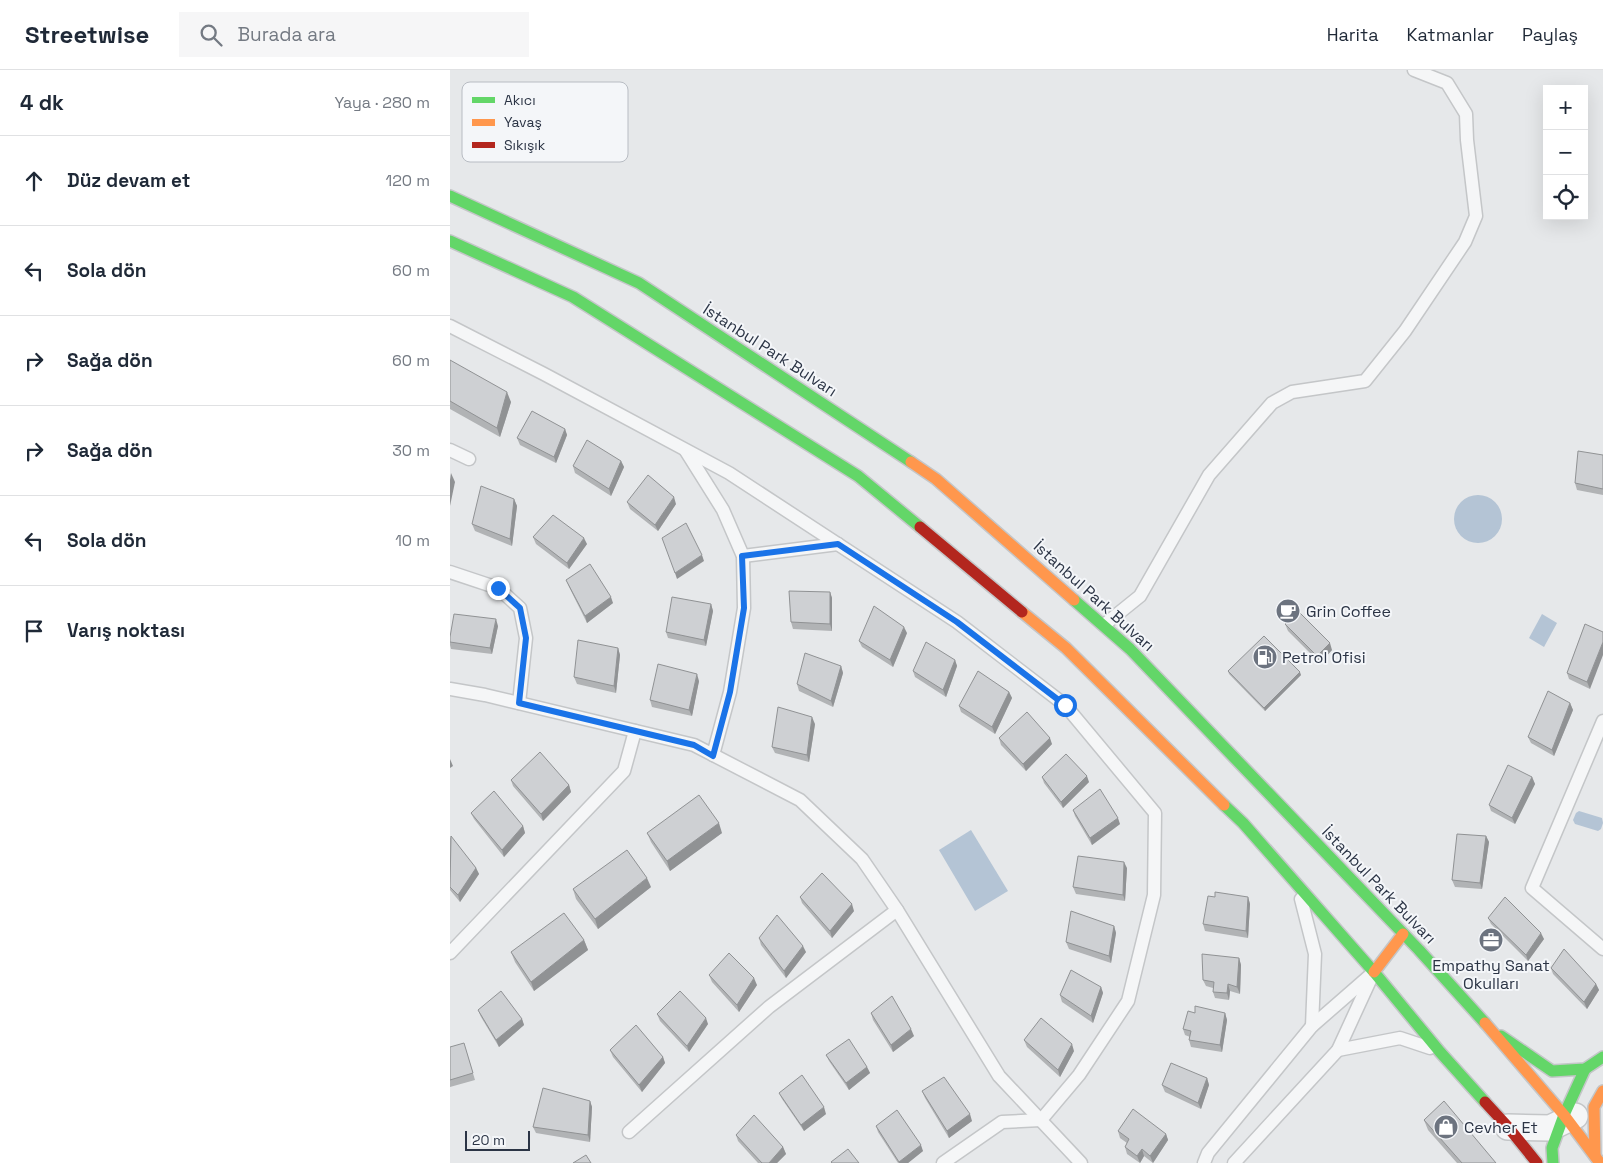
<!DOCTYPE html>
<html lang="tr">
<head>
<meta charset="utf-8">
<style>
	body { margin:0; font-family:"Space Grotesk",sans-serif; background:#f6f6f7; color:#1f2937 }
	.controls { position:absolute; right:15px; top:15px; display:grid; overflow:hidden; border-radius:0px; box-shadow:0 5px 20px #0002 }
	.controls button { width:45px; height:45px; display:grid; place-items:center; padding:0; border:0; border-bottom:1px solid #e0e1e3; background:#fff; color:#1f2937; font:25px sans-serif }
	.scale { position:absolute; left:15px; bottom:12px; width:65px; box-sizing:border-box; padding-left:5px; border:2px solid #2b3445; border-top:0; font-size:14px; line-height:18px; white-space:nowrap; color:#2b3445; -webkit-text-stroke:4px #f4f6f9; paint-order:stroke }
	.stop { position:absolute; width:15px; height:15px; margin:-11px; border:4px solid #1a73e8; border-radius:50%; background:#fff }
	.stop.end { background:#1a73e8; border-color:#fff; box-shadow:0 1px 5px #0008 }
	.list { margin:0; padding:0; list-style:none }
	h2 { display:flex; justify-content:space-between; align-items:center; height:65px; margin:0; padding:0 20px; font-size:21px }
	h2 small { font-size:16px; font-weight:400; color:#747a83 }
	.list li { display:grid; grid-template-columns:32px 1fr auto; gap:15px; align-items:center; box-sizing:border-box; height:90px; padding:0 20px; border-top:1px solid #e0e1e3 }
	.list b { display:block; font-size:19px; white-space:nowrap }
	.list em { font-size:16px; font-style:normal; color:#747a83 }
	.icon { flex:none; width:28px; height:28px; fill:none; stroke:currentColor; stroke-width:2; stroke-linecap:round; stroke-linejoin:round }
	.map { position:relative; flex:none; width:1153px; height:1093px; overflow:hidden }
	header { display:flex; align-items:center; gap:30px; box-sizing:border-box; height:70px; padding:0 25px; background:#fff; border-bottom:1px solid #e0e1e3 }
	header strong { font-size:24px }
	nav { display:flex; gap:28px; margin-inline-start:auto; font-size:18px }
	.search { width:350px; height:45px; background:#f6f6f7; display:flex; align-items:center; gap:12px; box-sizing:border-box; padding:0 18px; border-radius:0px; color:#747a83; font-size:19px }
	main { display:flex }
	aside { flex:1; background:#fff }
	.map>svg:first-child { display:block }
	.water { fill:#b4c4d5 }
	.lines { fill:none; stroke-linecap:round; stroke-linejoin:round }
	.lane-casing { stroke:#c4c6c8; stroke-width:15 }
	.street-casing { stroke:#c4c6c8; stroke-width:28 }
	.fast-casing { stroke:#c4c6c8; stroke-width:14 }
	.slow-casing { stroke:#c4c6c8; stroke-width:14 }
	.jam-casing { stroke:#c4c6c8; stroke-width:14 }
	.lane { stroke:#f5f6f7; stroke-width:12 }
	.street { stroke:#f5f6f7; stroke-width:25 }
	.fast { stroke:#63d668; stroke-width:11 }
	.slow { stroke:#ff974d; stroke-width:11 }
	.jam { stroke:#b3261e; stroke-width:11 }
	.wall { fill:#b1b3b5 }
	.shaded-wall { fill:#909294 }
	.building { fill:#ced0d3; stroke:#909294 }
	.route { stroke:#1a73e8; stroke-width:6 }
	.labels { text-anchor:middle; dominant-baseline:central; stroke-width:4; stroke-linejoin:round; paint-order:stroke }
	.street-label { font-size:16px; fill:#2b3445; stroke:#f4f6f9 }
	.poi-label { font-size:16px; fill:#2b3445; stroke:#f4f6f9; text-anchor:start }
	.key { fill:#f4f6f9; stroke:#b8bcc3; stroke-width:1 }
	.key-label { font-size:14px; fill:#2b3445 }
</style>
</head>
<body>
<header>
<strong>Streetwise</strong>
<div class="search"><svg class="icon" aria-label="search" viewBox="0 0 24 24"><circle cx="10" cy="10" r="6"/><path d="M15 15l6 6"/></svg>Burada ara</div>
<nav><a>Harita</a><a>Katmanlar</a><a>Paylaş</a></nav>
</header>
<main>
<aside>
<h2>4 dk<small>Yaya · 280 m</small></h2>
<ul class="list">
<li><svg class="icon" aria-label="ahead" viewBox="0 0 24 24"><path d="M12 20V5M6 11l6-6 6 6"/></svg><div><b>Düz devam et</b></div><em>120 m</em></li>
<li><svg class="icon" aria-label="left" viewBox="0 0 24 24"><path d="M17 20v-9H6M10 6l-5 5 5 5"/></svg><div><b>Sola dön</b></div><em>60 m</em></li>
<li><svg class="icon" aria-label="right" viewBox="0 0 24 24"><path d="M7 20v-9h11M14 6l5 5-5 5"/></svg><div><b>Sağa dön</b></div><em>60 m</em></li>
<li><svg class="icon" aria-label="right" viewBox="0 0 24 24"><path d="M7 20v-9h11M14 6l5 5-5 5"/></svg><div><b>Sağa dön</b></div><em>30 m</em></li>
<li><svg class="icon" aria-label="left" viewBox="0 0 24 24"><path d="M17 20v-9H6M10 6l-5 5 5 5"/></svg><div><b>Sola dön</b></div><em>10 m</em></li>
<li><svg class="icon" aria-label="arrive" viewBox="0 0 24 24"><path d="M6 21V4h12l-3 4 3 4H6"/></svg><div><b>Varış noktası</b></div></li>
</ul>
</aside>
<div class="map">
<svg width="1153" height="1093" viewBox="0 0 1153 1093">
	<rect width="100%" height="100%" fill="#e6e8ea"/>
	<g class="water">
		<circle cx="1028" cy="449" r="24"/>
		<path d="M1092,544L1107,553L1094,577L1079,568Z"/>
		<path d="M1129,741L1152,748L1153,753L1151,759L1148,761L1125,754L1123,750L1126,743Z"/>
		<path d="M521,760L558,821L525,841L489,780Z"/>
	</g>
	<g class="lines">
		<defs>
			<g id="lane">
				<path d="M0,256L94,304L279,403L507,552L615,635L705,743L704,825L678,931L629,1005L591,1050L552,1052L493,1093"/>
				<path d="M0,380L19,389"/>
				<path d="M236,381L273,440L293,486L294,538L280,622L263,685"/>
				<path d="M293,486L388,474"/>
				<path d="M0,502L48,518L70,538L76,568L69,633"/>
				<path d="M654,555L690,526L759,405L822,333L842,322L915,311L955,261L1015,172L1026,146L1017,70L1016,44L997,13L964,0"/>
				<path d="M0,619L35,625L244,675L350,730L412,789L447,840L549,1006L631,1093"/>
				<path d="M1153,651L1082,818L1153,879"/>
				<path d="M851,829L865,884L862,956"/>
				<path d="M0,883L174,701L185,661"/>
				<path d="M888,980L950,968L980,978"/>
				<path d="M179,1062L319,937L447,840"/>
				<path d="M754,1093L758,1083L862,956L924,902"/>
				<path d="M784,1093L888,980L922,906"/>
			</g>
			<path id="street" d="M1058,1057L1100,1058L1125,1046"/>
			<g id="fast">
				<path d="M0,126L189,213L461,392"/>
				<path d="M0,171L123,227L408,406L470,457"/>
				<path d="M624,530L680,579L969,880L1035,953"/>
				<path d="M774,735L793,753L924,902L990,982L1035,1032"/>
				<path d="M1051,966L1102,1001L1135,999L1153,987"/>
				<path d="M1103,1093L1102,1078L1114,1045L1135,999"/>
			</g>
			<g id="slow">
				<path d="M461,392L486,409L624,530"/>
				<path d="M572,542L616,578L774,735"/>
				<path d="M924,902L953,864"/>
				<path d="M1035,953L1114,1045L1150,1093"/>
				<path d="M1145,1086L1144,1037L1153,1021"/>
			</g>
			<g id="jam">
				<path d="M470,457L572,542"/>
				<path d="M1035,1032L1058,1057L1087,1093"/>
			</g>
		</defs>
		<use href="#lane" class="lane-casing"/>
		<use href="#street" class="street-casing"/>
		<use href="#fast" class="fast-casing"/>
		<use href="#slow" class="slow-casing"/>
		<use href="#jam" class="jam-casing"/>
		<use href="#lane" class="lane"/>
		<use href="#street" class="street"/>
		<use href="#fast" class="fast"/>
		<use href="#slow" class="slow"/>
		<use href="#jam" class="jam"/>
	</g>
	<g class="wall">
		<path d="M0,290L61,332L50,367L0,339Z"/>
		<path d="M115,359L117,365L106,393L70,375L67,368Z"/>
		<path d="M1153,385V425L1127,420L1125,413Z"/>
		<path d="M171,391L174,397L161,426L125,403L123,396Z"/>
		<path d="M64,429L67,436L62,476L25,461L22,454Z"/>
		<path d="M177,432L226,434L208,461L180,439Z"/>
		<path d="M83,467L137,474L119,499L86,474Z"/>
		<path d="M116,510L163,533L137,553L119,517Z"/>
		<path d="M380,522L382,528V561L343,559L341,552Z"/>
		<path d="M261,534L263,541L256,576L218,568L216,562Z"/>
		<path d="M835,554L882,580L870,593L838,561Z"/>
		<path d="M1135,554L1140,619L1119,609L1117,603Z"/>
		<path d="M48,556L42,584L1,579L0,575V567Z"/>
		<path d="M457,563L443,597L412,577L409,571Z"/>
		<path d="M168,578L170,585L166,623L127,614L124,607Z"/>
		<path d="M505,590L507,596L496,627L465,607L463,601Z"/>
		<path d="M391,596L393,603L383,637L349,621L347,614Z"/>
		<path d="M778,601L851,605L815,641L779,604Z"/>
		<path d="M249,611L242,646L202,637L200,630Z"/>
		<path d="M559,622L562,628L545,664L511,642L509,636Z"/>
		<path d="M1120,633L1123,640L1104,686L1081,673L1078,667Z"/>
		<path d="M365,654L359,692L325,683L322,677Z"/>
		<path d="M549,668L602,674L576,701L551,675Z"/>
		<path d="M592,707L639,712L613,738L594,713Z"/>
		<path d="M1082,707L1085,714L1065,754L1041,741L1039,735Z"/>
		<path d="M61,710L119,715L121,722L93,751L63,716Z"/>
		<path d="M623,740L670,754L642,775L625,746Z"/>
		<path d="M21,743L73,756L75,763L54,787L24,749Z"/>
		<path d="M197,763H272L220,801L201,772Z"/>
		<path d="M1036,766L1039,772L1032,819L1005,817L1002,810Z"/>
		<path d="M0,767L26,798L29,804L10,832L0,820Z"/>
		<path d="M677,798L675,831L626,824L623,817Z"/>
		<path d="M201,817L148,859L126,829L123,819Z"/>
		<path d="M350,827L404,841L382,868L352,833Z"/>
		<path d="M798,827L800,834L798,868L755,861L753,854Z"/>
		<path d="M1038,848L1094,869L1078,891L1041,854Z"/>
		<path d="M664,856L666,863L661,893L619,879L616,872Z"/>
		<path d="M309,868L356,882L336,908L311,875Z"/>
		<path d="M134,870L138,880L84,921L65,892L61,882Z"/>
		<path d="M789,888L791,895L790,924L780,921L779,930L765,928L763,922V918L756,916L753,910Z"/>
		<path d="M1101,898L1146,914L1149,920L1137,939L1103,904Z"/>
		<path d="M259,905L307,915L289,942L262,912Z"/>
		<path d="M651,917L653,923L643,953L612,932L610,925Z"/>
		<path d="M28,940L72,949L74,955L49,977L31,947Z"/>
		<path d="M421,943L464,966L443,982L423,950Z"/>
		<path d="M745,943H775L777,950L772,982L741,977L739,970L740,967L735,965L733,959Z"/>
		<path d="M207,944L258,954L239,982L210,951Z"/>
		<path d="M574,970L624,981L610,1007L577,977Z"/>
		<path d="M0,977L16,980L25,1010L0,1017Z"/>
		<path d="M160,980L213,987L215,993L192,1022L163,987Z"/>
		<path d="M376,985L417,997L420,1003L399,1020L379,991Z"/>
		<path d="M757,1008L759,1015L751,1039L715,1022L712,1015Z"/>
		<path d="M472,1021L522,1051L499,1068L475,1028Z"/>
		<path d="M329,1023L376,1044L354,1061L332,1029Z"/>
		<path d="M140,1031L142,1037L140,1072L86,1063L83,1057Z"/>
		<path d="M974,1050L1046,1093H1007L978,1060Z"/>
		<path d="M426,1056L473,1081L458,1093H448L428,1062Z"/>
		<path d="M668,1061L716,1064L718,1070L703,1093L694,1086L690,1093L677,1084L675,1077L677,1073L670,1068Z"/>
		<path d="M286,1065L333,1077L336,1084L327,1093H308L288,1071Z"/>
	</g>
	<g class="shaded-wall">
		<path d="M57,322L61,332L50,367L47,358Z"/>
		<path d="M115,359L117,365L106,393L104,387Z"/>
		<path d="M171,391L174,397L161,426L159,419Z"/>
		<path d="M1,403L5,412L0,436V410Z"/>
		<path d="M224,427L226,434L208,461L205,455Z"/>
		<path d="M64,429L67,436L62,476L60,469Z"/>
		<path d="M134,468L137,474L119,499L117,493Z"/>
		<path d="M252,485L254,491L227,509L225,503Z"/>
		<path d="M380,522L382,528V561L380,554Z"/>
		<path d="M161,527L163,533L137,553L135,546Z"/>
		<path d="M261,534L263,541L256,576L254,570Z"/>
		<path d="M46,549L48,556L42,584L40,578Z"/>
		<path d="M454,557L457,563L443,597L440,590Z"/>
		<path d="M1153,572V585L1140,619L1137,612Z"/>
		<path d="M880,573L882,580L870,593L867,586Z"/>
		<path d="M168,578L170,585L166,623L164,616Z"/>
		<path d="M505,590L507,596L496,627L493,620Z"/>
		<path d="M391,596L393,603L383,637L381,631Z"/>
		<path d="M850,602L851,605L815,641L814,638Z"/>
		<path d="M247,604L249,611L242,646L239,640Z"/>
		<path d="M559,622L562,628L545,664L542,657Z"/>
		<path d="M1120,633L1123,640L1104,686L1102,680Z"/>
		<path d="M362,647L365,654L359,692L357,685Z"/>
		<path d="M600,668L602,674L576,701L573,694Z"/>
		<path d="M0,689L3,696L0,698Z"/>
		<path d="M637,706L639,712L613,738L611,732Z"/>
		<path d="M1082,707L1085,714L1065,754L1062,748Z"/>
		<path d="M119,715L121,722L93,751L91,744Z"/>
		<path d="M668,748L670,754L642,775L640,768Z"/>
		<path d="M269,753L272,763L220,801L217,791Z"/>
		<path d="M73,756L75,763L54,787L52,780Z"/>
		<path d="M1036,766L1039,772L1032,819L1030,813Z"/>
		<path d="M674,792L677,798L675,831L673,825Z"/>
		<path d="M26,798L29,804L10,832L8,825Z"/>
		<path d="M197,808L201,817L148,859L145,849Z"/>
		<path d="M798,827L800,834L798,868L796,861Z"/>
		<path d="M402,834L404,841L382,868L380,861Z"/>
		<path d="M664,856L666,863L661,893L659,886Z"/>
		<path d="M1091,863L1094,869L1078,891L1076,885Z"/>
		<path d="M134,870L138,880L84,921L81,912Z"/>
		<path d="M353,876L356,882L336,908L334,901Z"/>
		<path d="M789,888L791,895L790,924L787,917Z"/>
		<path d="M304,908L307,915L289,942L287,935Z"/>
		<path d="M778,914L780,921L779,930L777,923Z"/>
		<path d="M1146,914L1149,920L1137,939L1134,932Z"/>
		<path d="M651,917L653,923L643,953L641,946Z"/>
		<path d="M775,943L777,950L772,982L770,975Z"/>
		<path d="M256,948L258,954L239,982L237,976Z"/>
		<path d="M72,949L74,955L49,977L46,970Z"/>
		<path d="M461,959L464,966L443,982L441,975Z"/>
		<path d="M622,974L624,981L610,1007L608,1000Z"/>
		<path d="M213,987L215,993L192,1022L189,1015Z"/>
		<path d="M417,997L420,1003L399,1020L396,1013Z"/>
		<path d="M757,1008L759,1015L751,1039L748,1033Z"/>
		<path d="M140,1031L142,1037L140,1072L138,1065Z"/>
		<path d="M374,1037L376,1044L354,1061L351,1055Z"/>
		<path d="M520,1044L522,1051L499,1068L497,1061Z"/>
		<path d="M716,1064L718,1070L703,1093L700,1086Z"/>
		<path d="M471,1075L473,1081L458,1093H449V1092Z"/>
		<path d="M333,1077L336,1084L327,1093H319Z"/>
		<path d="M692,1079L694,1086L690,1093L687,1086Z"/>
	</g>
	<g class="building">
		<path d="M0,290L57,322L47,358L0,331Z"/>
		<path d="M82,341L115,359L104,387L67,368Z"/>
		<path d="M137,370L171,391L159,419L123,396Z"/>
		<path d="M1128,381L1153,385V419L1125,413Z"/>
		<path d="M198,405L224,427L205,455L177,432Z"/>
		<path d="M31,416L64,429L60,469L22,454Z"/>
		<path d="M103,445L134,468L117,493L83,467Z"/>
		<path d="M236,453L252,485L225,503L212,468Z"/>
		<path d="M140,494L161,527L135,546L116,510Z"/>
		<path d="M339,521L380,522V554L341,552Z"/>
		<path d="M222,527L261,534L254,570L216,562Z"/>
		<path d="M424,536L454,557L440,590L409,571Z"/>
		<path d="M848,541L880,573L867,586L835,554Z"/>
		<path d="M4,544L46,549L40,578L0,572V567Z"/>
		<path d="M1135,554L1153,562V572L1137,612L1117,603Z"/>
		<path d="M814,566L850,602L814,638L778,601Z"/>
		<path d="M128,570L168,578L164,616L124,607Z"/>
		<path d="M476,572L505,590L493,620L463,601Z"/>
		<path d="M355,583L391,596L381,631L347,614Z"/>
		<path d="M208,594L247,604L239,640L200,630Z"/>
		<path d="M528,601L559,622L542,657L509,636Z"/>
		<path d="M1098,621L1120,633L1102,680L1078,667Z"/>
		<path d="M328,637L362,647L357,685L322,677Z"/>
		<path d="M577,642L600,668L573,694L549,668Z"/>
		<path d="M90,682L119,715L91,744L61,710Z"/>
		<path d="M616,684L637,706L611,732L592,707Z"/>
		<path d="M1058,695L1082,707L1062,748L1039,735Z"/>
		<path d="M650,719L668,748L640,768L623,740Z"/>
		<path d="M44,721L73,756L52,780L21,743Z"/>
		<path d="M249,725L269,753L217,791L197,763Z"/>
		<path d="M1007,764L1036,766L1030,813L1002,810Z"/>
		<path d="M1,766L26,798L8,825L0,817Z"/>
		<path d="M177,780L197,808L145,849L123,819Z"/>
		<path d="M628,786L674,792L673,825L623,817Z"/>
		<path d="M372,803L402,834L380,861L350,827Z"/>
		<path d="M765,822L798,827L796,861L753,854L758,826L765,827Z"/>
		<path d="M1055,827L1091,863L1076,885L1038,848Z"/>
		<path d="M621,841L664,856L659,886L616,872Z"/>
		<path d="M114,843L134,870L81,912L61,882Z"/>
		<path d="M327,845L353,876L334,901L309,868Z"/>
		<path d="M1114,879L1146,914L1134,932L1101,898Z"/>
		<path d="M279,883L304,908L287,935L259,905Z"/>
		<path d="M752,884L789,888L787,917L778,914L777,923L763,922L764,912L753,910Z"/>
		<path d="M621,900L651,917L641,946L610,925Z"/>
		<path d="M51,921L72,949L46,970L28,940Z"/>
		<path d="M230,921L256,948L237,976L207,944Z"/>
		<path d="M442,926L461,959L441,975L421,943Z"/>
		<path d="M745,936L775,943L770,975L739,970L741,961L733,959L738,941L745,943Z"/>
		<path d="M591,948L622,974L608,1000L574,970Z"/>
		<path d="M186,955L213,987L189,1015L160,980Z"/>
		<path d="M399,969L417,997L396,1013L376,985Z"/>
		<path d="M14,973L23,1003L0,1010V977Z"/>
		<path d="M721,993L757,1008L748,1033L712,1015Z"/>
		<path d="M352,1005L374,1037L351,1055L329,1023Z"/>
		<path d="M494,1007L520,1044L497,1061L472,1021Z"/>
		<path d="M93,1018L140,1031L138,1065L83,1057Z"/>
		<path d="M994,1031L1046,1093H1012L974,1050Z"/>
		<path d="M683,1039L716,1064L700,1086L692,1079L687,1086L675,1077L679,1069L668,1061Z"/>
		<path d="M447,1040L471,1075L449,1092L426,1056Z"/>
		<path d="M304,1045L333,1077L319,1093H312L286,1065Z"/>
		<path d="M398,1079L409,1093H382L381,1092Z"/>
		<path d="M136,1085L141,1093H123Z"/>
	</g>
	<g class="lines">
		<path class="route" d="M48,518L70,538L76,568L69,633L244,675L263,686L280,622L294,538L292,486L388,474L507,552L615,635"/>
	</g>
	<defs>
		<symbol id="cafe-disc" viewBox="-11 -11 22 22"><circle r="9.5" fill="#6c737f" stroke="#f4f6f9"/><path d="M-5.5-4.5H6V0H3Q3 3.5 0 3.5H-2.5Q-5.5 3.5-5.5 0ZM3-3.2v2h1.7v-2ZM-6 4.5H4V6H-6Z" fill="#fff"/></symbol>
		<symbol id="fuel-disc" viewBox="-11 -11 22 22"><circle r="9.5" fill="#6c737f" stroke="#f4f6f9"/><path d="M-5.5-6h7V0h2V4h1.3V-2.5L3-4.5l.8-.8L6-3V5H2.5V1h-1V6h-7ZM-4.2-4.7v3.2H.2V-4.7Z" fill="#fff"/></symbol>
		<symbol id="office-disc" viewBox="-11 -11 22 22"><circle r="9.5" fill="#6c737f" stroke="#f4f6f9"/><path d="M-6-3h4V-5.5h4V-3h4V5H-6ZM-1-4.5V-3h2v-1.5ZM-6 0V1H6V0Z" fill="#fff"/></symbol>
		<symbol id="shop-disc" viewBox="-11 -11 22 22"><circle r="9.5" fill="#6c737f" stroke="#f4f6f9"/><path d="M-5-2.5h2.3a2.7 3.5 0 0 1 5.4 0H5L5.5 6h-11ZM-1.5-2.5h3a1.5 2.3 0 0 0-3 0Z" fill="#fff"/></symbol>
	</defs>
	<g fill-rule="evenodd">
		<use href="#cafe-disc" x="824" y="527" width="28" height="28"/>
		<use href="#fuel-disc" x="801" y="573" width="28" height="28"/>
		<use href="#office-disc" x="1027" y="856" width="28" height="28"/>
		<use href="#shop-disc" x="982" y="1043" width="28" height="28"/>
	</g>
	<g class="labels">
		<g class="street-label">
			<text transform="translate(320 280) rotate(33)">İstanbul Park Bulvarı</text>
			<text transform="translate(644 526) rotate(42)">İstanbul Park Bulvarı</text>
			<text transform="translate(929 815) rotate(46)">İstanbul Park Bulvarı</text>
		</g>
		<g class="poi-label">
			<text x="856" y="541">Grin Coffee</text>
			<text x="832" y="587">Petrol Ofisi</text>
			<text x="1041" y="895" text-anchor="middle">Empathy Sanat<tspan x="1041" dy="18">Okulları</tspan></text>
			<text x="1014" y="1057">Cevher Et</text>
		</g>
	</g>
	<rect x="12" y="12" width="166" height="80" rx="8" class="key"/>
	<rect x="22" y="27" width="23" height="6" fill="#63d668"/>
	<rect x="22" y="49" width="23" height="7" fill="#ff974d"/>
	<rect x="22" y="72" width="23" height="6" fill="#b3261e"/>
	<g class="key-label">
		<text x="54" y="35">Akıcı</text>
		<text x="54" y="57">Yavaş</text>
		<text x="54" y="80">Sıkışık</text>
	</g>
</svg>
<div class="controls">
<button>+</button>
<button>−</button>
<button><svg class="icon" aria-label="locate" viewBox="0 0 24 24"><circle cx="12" cy="12" r="6"/><path d="M12 2v4M12 18v4M2 12h4M18 12h4"/></svg></button>
</div>
<div class="scale">20 m</div>
<div class="stop" style="left:615px;top:635px"></div>
<div class="stop end" style="left:48px;top:518px"></div>
</div>
</main>
</body>
</html>
